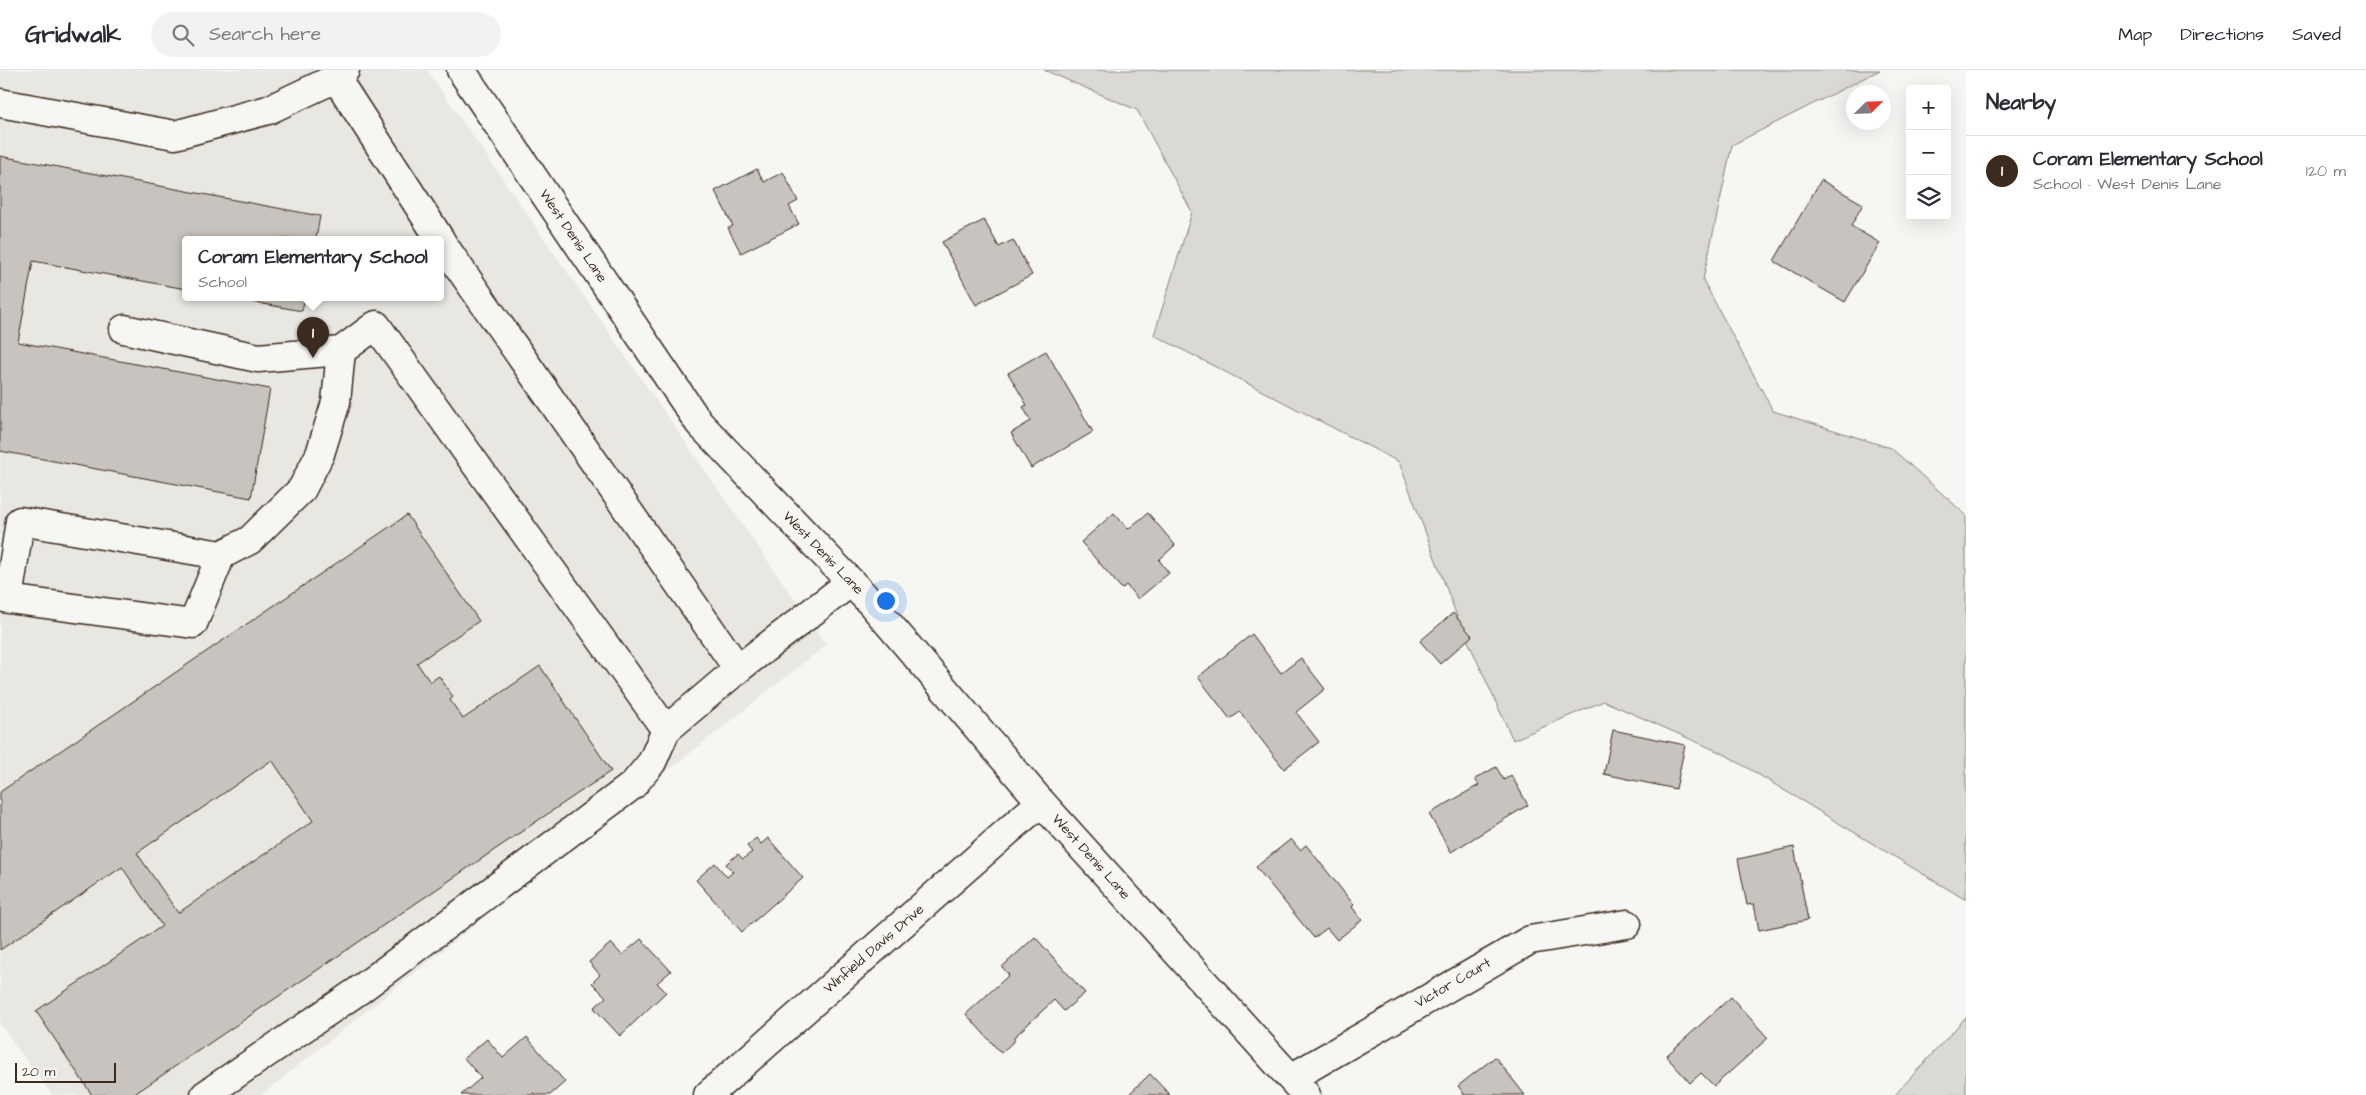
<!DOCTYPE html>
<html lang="en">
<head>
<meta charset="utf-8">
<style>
	body { margin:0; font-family:"Architects Daughter",sans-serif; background:#f2f2f3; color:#2b2b33 }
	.controls { position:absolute; right:15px; top:15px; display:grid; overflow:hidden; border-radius:5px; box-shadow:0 5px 20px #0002 }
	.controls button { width:45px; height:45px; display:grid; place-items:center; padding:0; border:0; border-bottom:1px solid #e1e1e2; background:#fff; color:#2b2b33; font:25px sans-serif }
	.compass { position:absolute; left:1846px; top:15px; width:45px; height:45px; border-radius:50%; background:#fff; box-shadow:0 5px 20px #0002; rotate:66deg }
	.scale { position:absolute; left:15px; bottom:12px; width:101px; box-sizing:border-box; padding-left:5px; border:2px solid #3b2a1e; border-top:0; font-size:14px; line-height:18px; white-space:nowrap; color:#3b2a1e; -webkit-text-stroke:4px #f6f6f2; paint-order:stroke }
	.you { position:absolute; left:885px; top:530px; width:18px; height:18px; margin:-12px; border:4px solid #fff; border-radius:50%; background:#1a73e8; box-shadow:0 0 0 8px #1a73e833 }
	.badge { display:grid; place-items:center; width:32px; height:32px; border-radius:50%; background:#3b2a1e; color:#fff; font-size:16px; font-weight:700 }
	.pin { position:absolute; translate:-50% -41px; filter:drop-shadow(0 1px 2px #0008) }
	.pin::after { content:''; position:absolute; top:26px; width:18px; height:15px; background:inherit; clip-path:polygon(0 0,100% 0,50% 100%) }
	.popup { position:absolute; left:182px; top:166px; width:262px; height:65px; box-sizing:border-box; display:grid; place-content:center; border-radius:5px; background:#fff; filter:drop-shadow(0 1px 4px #0005); font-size:16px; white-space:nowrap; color:#7c7c81 }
	.popup b { font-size:19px; color:#2b2b33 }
	.popup::after { content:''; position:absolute; left:50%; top:100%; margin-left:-10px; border:10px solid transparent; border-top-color:#fff }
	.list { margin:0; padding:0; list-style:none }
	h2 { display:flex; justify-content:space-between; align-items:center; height:65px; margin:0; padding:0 20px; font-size:21px }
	h2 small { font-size:16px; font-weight:400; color:#7c7c81 }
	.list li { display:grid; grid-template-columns:32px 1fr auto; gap:15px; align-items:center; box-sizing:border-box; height:70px; padding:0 20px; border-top:1px solid #e1e1e2 }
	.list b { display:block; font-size:19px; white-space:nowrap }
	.list p { margin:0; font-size:16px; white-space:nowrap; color:#7c7c81 }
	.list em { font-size:16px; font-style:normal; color:#7c7c81 }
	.icon { flex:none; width:28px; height:28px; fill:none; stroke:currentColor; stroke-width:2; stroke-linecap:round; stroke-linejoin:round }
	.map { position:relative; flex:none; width:1966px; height:1025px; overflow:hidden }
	header { display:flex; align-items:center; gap:30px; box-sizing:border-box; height:70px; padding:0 25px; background:#fff; border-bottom:1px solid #e1e1e2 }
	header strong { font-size:24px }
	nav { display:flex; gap:28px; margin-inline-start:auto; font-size:18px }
	.search { width:350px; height:45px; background:#f2f2f3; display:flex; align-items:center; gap:12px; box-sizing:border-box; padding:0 18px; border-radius:28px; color:#7c7c81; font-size:19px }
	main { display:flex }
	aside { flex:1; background:#fff }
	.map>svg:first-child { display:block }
	.built { fill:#e8e7e2; fill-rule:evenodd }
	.green { fill:#dad9d3; stroke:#8a8278 }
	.building { fill:#c8c3be; stroke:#3b2a1e; fill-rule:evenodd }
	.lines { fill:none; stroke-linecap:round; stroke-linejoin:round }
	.minor-casing { stroke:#3b2a1e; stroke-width:31 }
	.minor { stroke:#f6f6f2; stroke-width:28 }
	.labels { text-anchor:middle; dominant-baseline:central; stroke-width:4; stroke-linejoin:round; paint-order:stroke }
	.street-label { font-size:14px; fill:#3b2a1e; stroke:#f6f6f2 }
</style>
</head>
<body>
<header>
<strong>Gridwalk</strong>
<div class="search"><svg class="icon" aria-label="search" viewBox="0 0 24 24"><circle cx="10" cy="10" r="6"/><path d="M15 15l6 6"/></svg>Search here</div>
<nav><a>Map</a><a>Directions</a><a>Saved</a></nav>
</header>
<main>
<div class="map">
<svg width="1966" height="1025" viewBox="0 0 1966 1025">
	<rect width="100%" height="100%" fill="#f6f6f2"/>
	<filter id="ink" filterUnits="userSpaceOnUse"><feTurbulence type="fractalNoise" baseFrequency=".02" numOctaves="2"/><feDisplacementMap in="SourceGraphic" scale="10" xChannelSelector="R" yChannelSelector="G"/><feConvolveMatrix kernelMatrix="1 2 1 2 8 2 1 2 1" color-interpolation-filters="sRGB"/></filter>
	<g filter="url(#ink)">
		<path class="built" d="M0,0H427L826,575L261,1025H52L0,954ZM186,169H440V227H186Z"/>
		<g class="green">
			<path d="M1044,0H1880L1732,75L1703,210L1773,341L1891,378L1966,445V830L1726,685L1604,631L1513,670L1458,549L1399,392L1154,265L1192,142L1137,40Z"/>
			<path d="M1966,947V1025H1895L1902,1017Z"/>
		</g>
		<g class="building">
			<path d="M0,86L320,146L316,169H186V219L33,191L18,272L270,319L251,428L0,381Z"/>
			<path d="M757,99L764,112L783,102L798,131L789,136L799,154L741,183L728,158L733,156L715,121Z"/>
			<path d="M1821,110L1863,134L1851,156L1880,173L1845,232L1774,191Z"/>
			<path d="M984,150L999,177L1013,170L1032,205L976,235L942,172Z"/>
			<path d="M225,227H305L302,241Z"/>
			<path d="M1046,281L1093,362L1031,398L1011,363L1031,351L1023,337L1027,335L1008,303Z"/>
			<path d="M1114,443L1128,459L1148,443L1175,475L1159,490L1169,503L1138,529L1126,515L1122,519L1081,472Z"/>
			<path d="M407,445L479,551L417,593L430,612L439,606L453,627L450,630L463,649L540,596L611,701L133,1025H92L36,941L162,856L122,797L0,880V722ZM272,690L313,751L178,843L137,783Z"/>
			<path d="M1453,543L1472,566L1440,594L1420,571Z"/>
			<path d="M1252,564L1281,603L1301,588L1325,619L1296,642L1319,672L1284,699L1240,642L1230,649L1198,607Z"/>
			<path d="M1613,660L1685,675L1676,719L1604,704Z"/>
			<path d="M1496,697L1504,710L1511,705L1528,735L1451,782L1429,744L1479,715L1475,709Z"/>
			<path d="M756,768L761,774L768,768L803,808L742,862L696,810L715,793L727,807L733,802L726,794L738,784L743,789L752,782L747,776Z"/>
			<path d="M1291,769L1300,780L1306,775L1354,835L1352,837L1362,850L1337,870L1327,858L1314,868L1256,797Z"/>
			<path d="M1794,777L1808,850L1759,860L1754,834L1747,835L1738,789Z"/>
			<path d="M1035,867L1085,923L1064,941L1054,930L1014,967L1015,970L1001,983L966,944L1009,905L1002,897Z"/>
			<path d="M641,869L671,901L657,913L666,922L620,966L594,938L606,927L592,913L600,905L589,892L611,873L622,885Z"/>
			<path d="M1731,927L1768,968L1714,1016L1701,1003L1690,1013L1666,986Z"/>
			<path d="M527,967L565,1012L550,1025H536L534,1023L531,1025H461L481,1008L464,988L487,969L503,988Z"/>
			<path d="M1495,987L1525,1025H1465L1458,1016Z"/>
			<path d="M1150,1004L1170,1025H1128Z"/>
		</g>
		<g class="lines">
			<defs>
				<g id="minor">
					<path d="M461,0L699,353L870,532L1041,732L1306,1025"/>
					<path d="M336,8L440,169"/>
					<path d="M0,33L175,65L268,40L336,8L345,0"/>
					<path d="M440,170L738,599"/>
					<path d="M124,259L258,288L341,281L376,255L666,660L738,599L851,512"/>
					<path d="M221,485L193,554L8,529L20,451L221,485L250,470L302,419L320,384L336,332L341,281"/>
					<path d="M1291,1008L1530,870L1627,854"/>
					<path d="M205,1025L358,921L633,715L652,692L666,660"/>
					<path d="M708,1025L1041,732"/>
				</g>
			</defs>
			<use href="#minor" class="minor-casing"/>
			<use href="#minor" class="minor"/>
		</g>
	</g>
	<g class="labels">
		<g class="street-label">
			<text transform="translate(573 166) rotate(56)">West Denis Lane</text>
			<text transform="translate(823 483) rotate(46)">West Denis Lane</text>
			<text transform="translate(1091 787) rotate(48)">West Denis Lane</text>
			<text transform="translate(874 879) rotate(-41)">Winfield Davis Drive</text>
			<text transform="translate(1453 913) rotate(-30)">Victor Court</text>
		</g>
	</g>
</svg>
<div class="controls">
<button>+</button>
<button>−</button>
<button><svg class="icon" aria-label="layers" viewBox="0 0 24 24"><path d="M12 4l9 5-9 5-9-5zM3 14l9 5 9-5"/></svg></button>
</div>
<svg class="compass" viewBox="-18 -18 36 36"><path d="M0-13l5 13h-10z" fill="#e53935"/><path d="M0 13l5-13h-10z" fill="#7c7c81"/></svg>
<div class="scale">20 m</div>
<div class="you"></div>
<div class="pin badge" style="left:313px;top:288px">1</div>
<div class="popup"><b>Coram Elementary School</b>School</div>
</div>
<aside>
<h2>Nearby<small></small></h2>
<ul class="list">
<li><span class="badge">1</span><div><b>Coram Elementary School</b><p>School · West Denis Lane</p></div><em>120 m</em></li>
</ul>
</aside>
</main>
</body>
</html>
